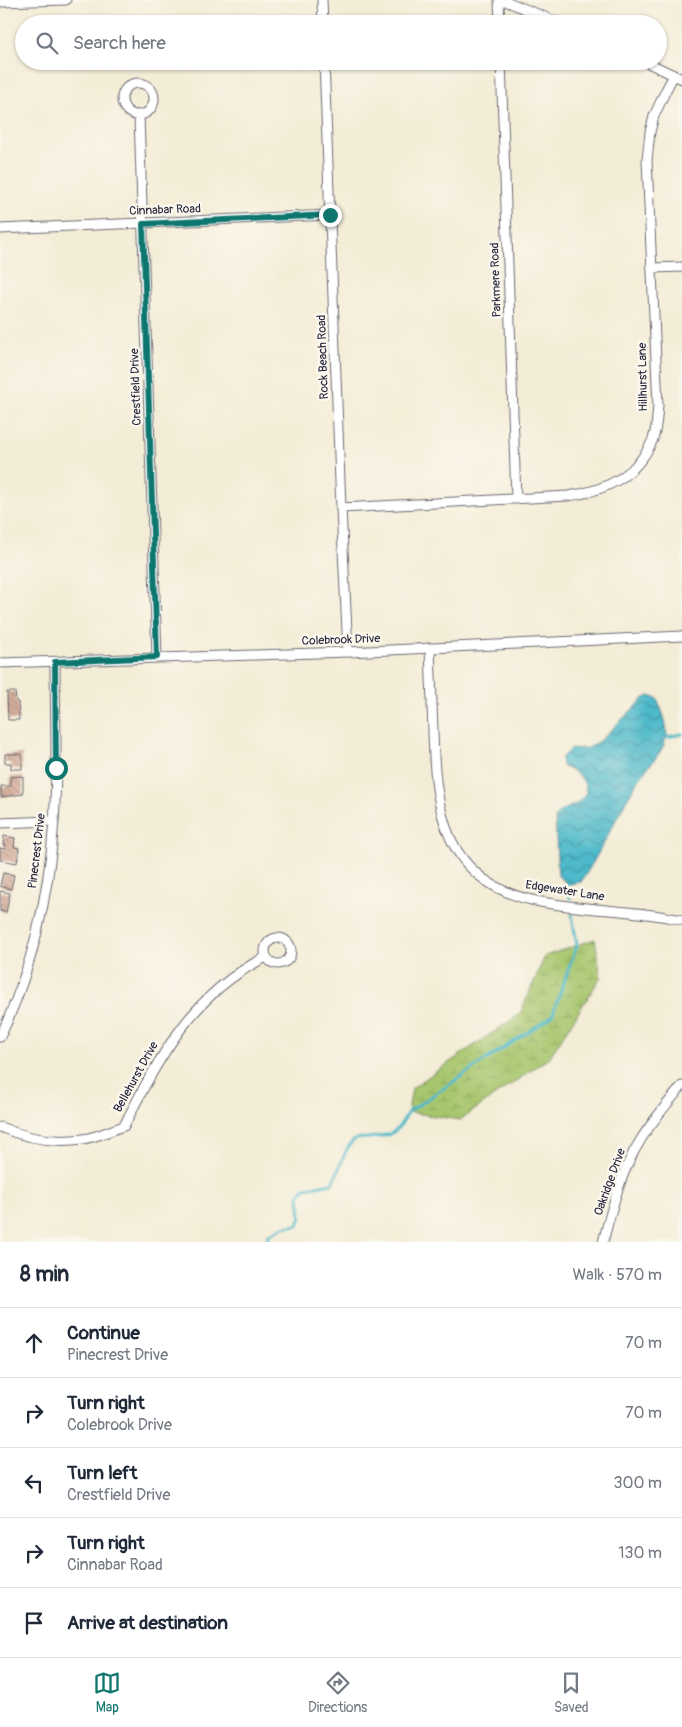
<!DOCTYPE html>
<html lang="en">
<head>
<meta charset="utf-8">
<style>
	body { margin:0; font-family:Pangolin,sans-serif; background:#f2f2f3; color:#1f2937 }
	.stop { position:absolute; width:15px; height:15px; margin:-11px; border:4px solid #0f766e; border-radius:50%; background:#fff }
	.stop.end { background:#0f766e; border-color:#fff; box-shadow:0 1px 5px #0008 }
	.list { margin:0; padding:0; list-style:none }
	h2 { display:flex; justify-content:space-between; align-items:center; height:65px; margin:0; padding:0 20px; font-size:21px }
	h2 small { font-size:16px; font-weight:400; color:#747a83 }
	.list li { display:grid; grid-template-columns:32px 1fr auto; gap:15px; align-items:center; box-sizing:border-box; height:70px; padding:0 20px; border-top:1px solid #e0e1e3 }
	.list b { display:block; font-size:19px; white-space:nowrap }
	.list p { margin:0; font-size:16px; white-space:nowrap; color:#747a83 }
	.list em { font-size:16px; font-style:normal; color:#747a83 }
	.icon { flex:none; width:28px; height:28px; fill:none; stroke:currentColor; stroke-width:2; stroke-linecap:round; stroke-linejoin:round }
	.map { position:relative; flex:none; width:682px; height:1242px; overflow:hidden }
	.search { position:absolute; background:#fff; box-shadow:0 1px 4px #0004; left:15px; right:15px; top:15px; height:55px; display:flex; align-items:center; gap:12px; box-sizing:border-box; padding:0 18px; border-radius:28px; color:#747a83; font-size:19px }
	.sheet { height:415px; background:#fff }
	nav { display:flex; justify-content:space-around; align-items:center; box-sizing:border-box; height:70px; border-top:1px solid #e0e1e3; background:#fff; font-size:14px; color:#747a83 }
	nav a { display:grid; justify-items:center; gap:2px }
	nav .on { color:#0f766e }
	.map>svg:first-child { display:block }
	.wetland { fill:url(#wetland-marsh); stroke:#647454 }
	.water { fill:url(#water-waves); stroke:#386e82 }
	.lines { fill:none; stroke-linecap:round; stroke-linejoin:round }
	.stream { stroke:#4eb9ca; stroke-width:3 }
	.building { fill:url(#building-back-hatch) }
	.minor-casing { stroke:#6b6971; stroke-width:11 }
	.minor { stroke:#fff; stroke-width:9 }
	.route { stroke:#0f766e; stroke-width:6 }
	.labels { text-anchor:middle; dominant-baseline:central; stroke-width:5; stroke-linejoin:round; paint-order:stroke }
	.street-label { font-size:12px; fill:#22223b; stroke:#fbf7ec }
</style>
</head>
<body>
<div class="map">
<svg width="682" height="1242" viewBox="0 0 682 1242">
	<defs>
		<pattern id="wetland-marsh" width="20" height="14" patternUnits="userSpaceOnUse" patternTransform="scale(1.25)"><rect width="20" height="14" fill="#a7c66d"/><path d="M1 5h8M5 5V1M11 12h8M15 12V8" fill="none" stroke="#8faa5f"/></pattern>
		<pattern id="water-waves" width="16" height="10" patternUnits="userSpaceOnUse" patternTransform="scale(1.25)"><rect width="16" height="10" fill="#4eb9ca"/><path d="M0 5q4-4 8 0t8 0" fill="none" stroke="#4096a5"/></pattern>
		<pattern id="building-back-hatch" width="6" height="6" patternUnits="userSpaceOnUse" patternTransform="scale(1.25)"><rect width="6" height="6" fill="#cd9f8c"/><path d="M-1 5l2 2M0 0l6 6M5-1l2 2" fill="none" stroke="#a68174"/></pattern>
	</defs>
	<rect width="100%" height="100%" fill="#fbf7ec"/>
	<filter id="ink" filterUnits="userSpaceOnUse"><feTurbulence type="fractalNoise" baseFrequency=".02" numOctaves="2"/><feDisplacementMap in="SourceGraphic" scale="10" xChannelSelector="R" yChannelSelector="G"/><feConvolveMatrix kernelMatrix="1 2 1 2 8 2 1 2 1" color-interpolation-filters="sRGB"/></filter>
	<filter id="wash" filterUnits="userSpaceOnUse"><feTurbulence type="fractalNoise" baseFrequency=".0096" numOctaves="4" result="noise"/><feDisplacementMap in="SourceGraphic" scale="20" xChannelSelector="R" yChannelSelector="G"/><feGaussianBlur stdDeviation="1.12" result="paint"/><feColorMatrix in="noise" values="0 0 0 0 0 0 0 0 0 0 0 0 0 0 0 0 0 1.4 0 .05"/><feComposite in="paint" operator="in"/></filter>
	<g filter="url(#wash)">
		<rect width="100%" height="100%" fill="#f3ecd6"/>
		<path class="wetland" d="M595,939L601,977L549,1058L460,1120L408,1112L412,1088L520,1014L545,956Z"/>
		<path class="water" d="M649,696L657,698C661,709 669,725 666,738C662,756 646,767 637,782C617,815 602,850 581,882L568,884L558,876L555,818C560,808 568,809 576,804C579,802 583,797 586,794C586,776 576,773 562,766L561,758L571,749L588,748L602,739L643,699Z"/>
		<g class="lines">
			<g class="stream">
				<path d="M667,737L682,734"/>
				<path d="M568,884L570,898"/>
				<path d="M267,1242L268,1235L284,1227L298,1225L301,1217L299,1195L305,1188L332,1183C340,1172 344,1145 356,1139C359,1138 365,1138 368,1138C393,1135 396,1135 408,1112L552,1016L577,945L572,915"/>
			</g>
		</g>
		<g id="blocks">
			<g class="building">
				<path d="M7,692H15L16,702H18L19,720H8Z"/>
				<path d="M5,754H22V769H11V763H5Z"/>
				<path d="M23,776V794L1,797V786H11L10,777Z"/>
				<path d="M4,836L15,838L14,847L19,848L17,863L0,860V848L5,849L6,845H3Z"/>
				<path d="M3,873L14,875L11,889L0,886Z"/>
				<path d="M0,891L10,893L6,912L0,911Z"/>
			</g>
		</g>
	</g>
	<g filter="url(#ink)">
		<use href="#blocks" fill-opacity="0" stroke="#6b6971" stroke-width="1"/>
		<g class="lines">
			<defs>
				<g id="minor">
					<path d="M322,0L323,24"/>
					<path d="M499,0L500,24"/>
					<path d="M503,0L562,24"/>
					<path d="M0,2L66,0"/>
					<path d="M324,61L341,508L348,652"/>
					<path d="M501,61L516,499"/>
					<path d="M644,61L682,79"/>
					<circle cx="138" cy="99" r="16"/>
					<path d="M139,115L157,657"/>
					<path d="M0,229L331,215"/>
					<path d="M652,268L682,267"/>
					<path d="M341,508L568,496C605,491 638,476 653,439C657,428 657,416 658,405L647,160L650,132L654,116L666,90L674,75"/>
					<path d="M430,648C431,676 432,704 433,731C435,811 444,882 536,901C584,911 634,909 682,920"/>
					<path d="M0,663L348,652L682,636"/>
					<path d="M0,823L54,821"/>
					<circle cx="278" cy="951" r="13"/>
					<path d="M0,1037C32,971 49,894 54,821C58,768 55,715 55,662"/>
					<path d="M0,1127C26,1138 55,1143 83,1139C97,1137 111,1130 124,1126C159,1057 193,993 266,957"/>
					<path d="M603,1242C612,1208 621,1171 640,1141C652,1121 667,1104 682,1086"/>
				</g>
			</defs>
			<use href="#minor" class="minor-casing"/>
			<use href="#minor" class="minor"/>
		</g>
	</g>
	<g class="lines" filter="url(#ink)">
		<path class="route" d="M56,768L55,662L157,657L143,224L330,215"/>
	</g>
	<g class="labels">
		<g class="street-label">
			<text transform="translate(165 210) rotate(-2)">Cinnabar Road</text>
			<text transform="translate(496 280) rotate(-92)">Parkmere Road</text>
			<text transform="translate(323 357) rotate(-92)">Rock Beach Road</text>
			<text transform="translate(643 377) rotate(-91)">Hillhurst Lane</text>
			<text transform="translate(136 387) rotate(-92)">Crestfield Drive</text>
			<text transform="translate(341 640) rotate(-2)">Colebrook Drive</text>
			<text transform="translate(37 851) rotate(-83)">Pinecrest Drive</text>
			<text transform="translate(565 891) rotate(9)">Edgewater Lane</text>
			<text transform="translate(136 1077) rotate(-61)">Bellehurst Drive</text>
			<text transform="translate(610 1182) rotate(-70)">Oakridge Drive</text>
		</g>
	</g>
</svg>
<div class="stop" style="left:56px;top:768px"></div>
<div class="stop end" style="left:330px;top:215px"></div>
<div class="search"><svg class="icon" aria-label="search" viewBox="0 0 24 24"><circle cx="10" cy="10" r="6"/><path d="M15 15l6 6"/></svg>Search here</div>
</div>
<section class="sheet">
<h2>8 min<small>Walk · 570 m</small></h2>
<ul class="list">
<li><svg class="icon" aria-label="ahead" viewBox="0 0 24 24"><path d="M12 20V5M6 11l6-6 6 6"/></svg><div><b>Continue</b><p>Pinecrest Drive</p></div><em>70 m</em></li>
<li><svg class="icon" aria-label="right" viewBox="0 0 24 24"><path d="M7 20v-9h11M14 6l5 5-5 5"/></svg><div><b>Turn right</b><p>Colebrook Drive</p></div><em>70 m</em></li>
<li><svg class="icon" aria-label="left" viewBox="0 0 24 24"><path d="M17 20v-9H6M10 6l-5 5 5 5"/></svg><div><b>Turn left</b><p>Crestfield Drive</p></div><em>300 m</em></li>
<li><svg class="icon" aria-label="right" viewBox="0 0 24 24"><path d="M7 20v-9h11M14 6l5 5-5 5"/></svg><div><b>Turn right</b><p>Cinnabar Road</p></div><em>130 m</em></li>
<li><svg class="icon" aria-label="arrive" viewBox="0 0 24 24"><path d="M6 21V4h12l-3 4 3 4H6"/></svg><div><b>Arrive at destination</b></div></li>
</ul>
</section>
<nav>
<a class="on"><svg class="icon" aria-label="map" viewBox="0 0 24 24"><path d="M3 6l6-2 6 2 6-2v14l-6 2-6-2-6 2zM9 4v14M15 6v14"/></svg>Map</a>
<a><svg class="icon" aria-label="directions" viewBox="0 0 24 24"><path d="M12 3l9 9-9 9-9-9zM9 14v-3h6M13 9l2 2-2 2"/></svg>Directions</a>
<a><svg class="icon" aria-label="saved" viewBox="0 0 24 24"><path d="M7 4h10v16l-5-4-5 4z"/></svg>Saved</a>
</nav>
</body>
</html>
